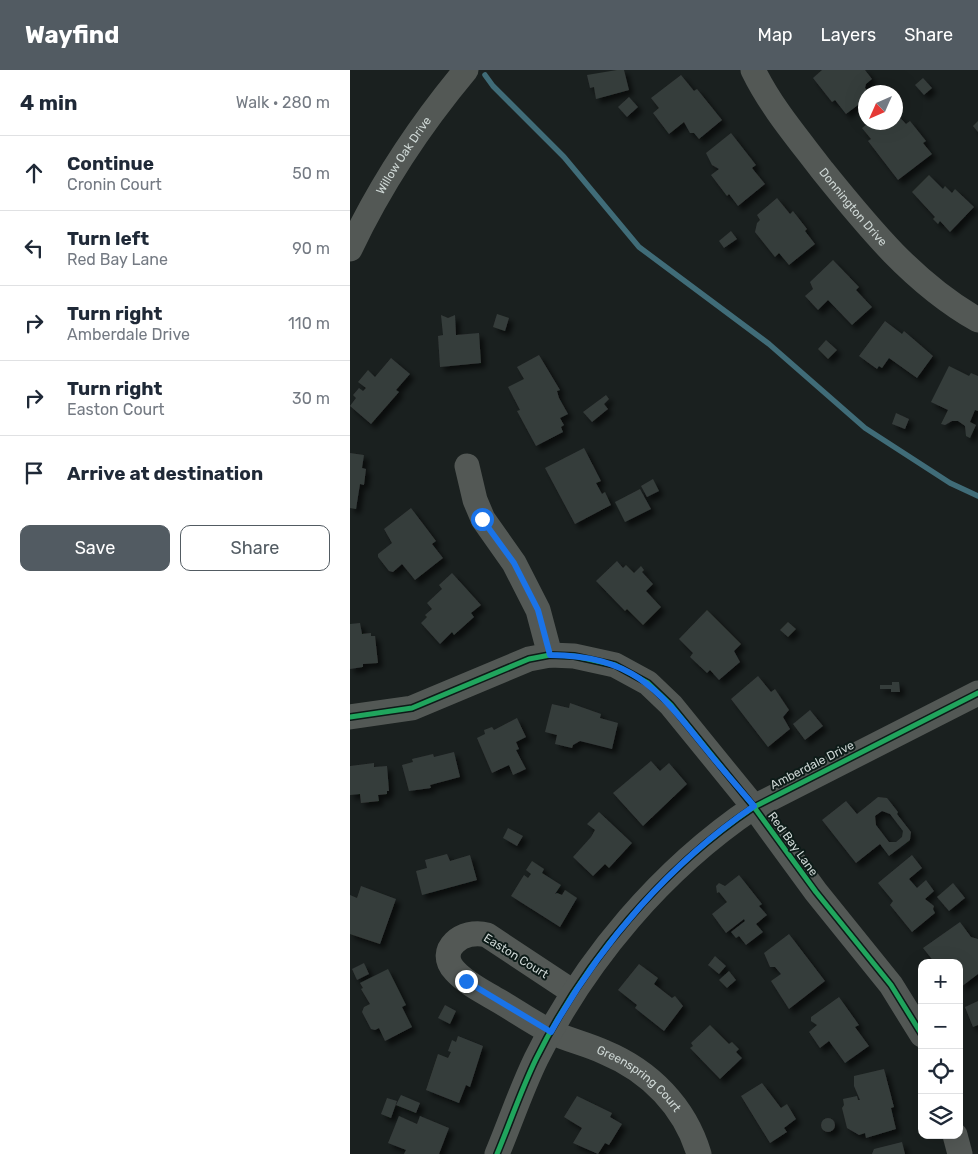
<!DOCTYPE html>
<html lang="en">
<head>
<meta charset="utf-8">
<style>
	body { margin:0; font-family:Rubik,sans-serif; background:#f2f2f3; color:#1f2937 }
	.controls { position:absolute; right:15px; bottom:15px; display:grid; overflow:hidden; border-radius:10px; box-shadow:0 5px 20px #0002 }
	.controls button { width:45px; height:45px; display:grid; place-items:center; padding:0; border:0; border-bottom:1px solid #e0e1e3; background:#fff; color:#1f2937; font:25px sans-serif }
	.compass { position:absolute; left:508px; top:15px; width:45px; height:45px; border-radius:50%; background:#fff; box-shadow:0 5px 20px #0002; rotate:225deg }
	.stop { position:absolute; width:15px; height:15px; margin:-11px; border:4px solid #1a73e8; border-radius:50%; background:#fff }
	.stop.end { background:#1a73e8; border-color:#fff; box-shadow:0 1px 5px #0008 }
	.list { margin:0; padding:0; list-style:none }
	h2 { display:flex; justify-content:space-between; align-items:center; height:65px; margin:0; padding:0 20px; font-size:21px }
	h2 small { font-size:16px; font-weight:400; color:#747a83 }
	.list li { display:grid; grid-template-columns:32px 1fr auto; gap:15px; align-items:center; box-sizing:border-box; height:75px; padding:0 20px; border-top:1px solid #e0e1e3 }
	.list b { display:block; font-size:19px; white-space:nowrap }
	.list p { margin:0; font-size:16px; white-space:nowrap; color:#747a83 }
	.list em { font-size:16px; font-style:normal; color:#747a83 }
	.actions { display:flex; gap:10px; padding:15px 20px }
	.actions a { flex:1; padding:11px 0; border:1px solid #525b62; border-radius:10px; text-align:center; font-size:18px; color:#525b62 }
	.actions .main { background:#525b62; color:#fff }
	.icon { flex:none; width:28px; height:28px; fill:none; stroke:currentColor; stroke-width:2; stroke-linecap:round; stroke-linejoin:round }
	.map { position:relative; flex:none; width:628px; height:1084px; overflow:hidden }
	header { display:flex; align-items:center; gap:30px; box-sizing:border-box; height:70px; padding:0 25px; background:#525b62; color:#fff }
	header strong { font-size:24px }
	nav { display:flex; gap:28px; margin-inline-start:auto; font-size:18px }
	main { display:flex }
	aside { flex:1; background:#fff }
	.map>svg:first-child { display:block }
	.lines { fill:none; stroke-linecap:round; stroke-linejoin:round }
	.stream { stroke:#406c78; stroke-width:5.5 }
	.building { fill:#363c3b; fill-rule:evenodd; filter:url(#shadow) }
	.minor { stroke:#535855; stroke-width:25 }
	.cycleway-casing { stroke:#0d1b18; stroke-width:8 }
	.cycleway { stroke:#20a55d; stroke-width:5 }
	.route { stroke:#1a73e8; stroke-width:6 }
	.labels { text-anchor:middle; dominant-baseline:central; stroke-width:4; stroke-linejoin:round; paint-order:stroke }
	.street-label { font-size:12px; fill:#cfd8d6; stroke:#0d1b18 }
</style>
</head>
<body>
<header>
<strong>Wayfind</strong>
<nav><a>Map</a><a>Layers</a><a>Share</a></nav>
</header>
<main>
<aside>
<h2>4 min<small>Walk · 280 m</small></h2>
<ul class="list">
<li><svg class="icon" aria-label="ahead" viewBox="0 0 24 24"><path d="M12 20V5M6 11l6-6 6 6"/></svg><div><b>Continue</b><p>Cronin Court</p></div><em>50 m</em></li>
<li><svg class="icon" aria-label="left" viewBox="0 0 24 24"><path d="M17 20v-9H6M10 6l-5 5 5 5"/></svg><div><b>Turn left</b><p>Red Bay Lane</p></div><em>90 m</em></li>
<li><svg class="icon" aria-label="right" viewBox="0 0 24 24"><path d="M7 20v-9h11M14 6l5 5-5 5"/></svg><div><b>Turn right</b><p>Amberdale Drive</p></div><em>110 m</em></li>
<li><svg class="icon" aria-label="right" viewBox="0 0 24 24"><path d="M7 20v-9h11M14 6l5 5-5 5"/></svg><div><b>Turn right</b><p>Easton Court</p></div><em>30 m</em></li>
<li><svg class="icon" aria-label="arrive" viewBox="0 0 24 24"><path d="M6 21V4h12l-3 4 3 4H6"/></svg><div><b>Arrive at destination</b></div></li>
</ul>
<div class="actions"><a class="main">Save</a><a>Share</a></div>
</aside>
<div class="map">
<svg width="628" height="1084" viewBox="0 0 628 1084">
	<defs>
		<filter id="shadow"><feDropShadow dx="4.5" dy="4.5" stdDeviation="2.5" flood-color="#0009"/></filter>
	</defs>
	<rect width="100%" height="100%" fill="#1a201f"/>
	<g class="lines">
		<path class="stream" d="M135,5L143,16L214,87L289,177L419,274L515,358L600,413L628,426"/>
	</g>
	<g class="building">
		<path d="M267,0H274L279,20L246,29L244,17L240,18L237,5Z"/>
		<path d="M472,0H515L522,9L516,14L515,18L519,22H516V29L496,44L485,30L482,32L463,8Z"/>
		<path d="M331,5L344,21L347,19L372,50L349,69L344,63H340L334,52L319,64L303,43L309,38L301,28Z"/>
		<path d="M573,8L582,18L574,25L565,15Z"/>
		<path d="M279,27L288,37L277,47L268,37Z"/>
		<path d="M546,43L556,54L560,51L576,71L573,73L582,84L548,110L518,71L521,69L512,58L520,52H546Z"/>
		<path d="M628,51V62L623,56Z"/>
		<path d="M381,63L406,95L402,98L415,114L388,136L379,124L377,126L361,105L369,99L362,95L356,83Z"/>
		<path d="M579,105L593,119L595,116L602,123L605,119L624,137L600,162L590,151L588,154L583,149L585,147L562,122Z"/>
		<path d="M427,128L440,144L443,141L457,159L455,161L465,174L439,195L429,183L425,187L405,162L407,153L410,150L407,145Z"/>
		<path d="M381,161L387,169L374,178L369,171Z"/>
		<path d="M483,190L509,217L506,220L522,237L502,255L478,230L468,240L455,226L463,219L460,212Z"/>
		<path d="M147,244L159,248L155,261L143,257Z"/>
		<path d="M91,245L98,248L105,245L106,265L129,263L131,293L90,297L88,266L93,265Z"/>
		<path d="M535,251L552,264L554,261L583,286L567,308L539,288L532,298L529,296L527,299L509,286Z"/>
		<path d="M476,270L487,280L478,289L468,279Z"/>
		<path d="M189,285L210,320L207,321L209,328L218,344L210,348L214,355L211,357L213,362L186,376L167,341L170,340L158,317L174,309L167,297Z"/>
		<path d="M41,288L60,304L46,320L49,322L21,354L0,336L6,328L3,325L9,318L13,321L16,318L8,312L18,300L25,307Z"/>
		<path d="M599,296L619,306L621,303L628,306V341L625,340L620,352L626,355L620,368L616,366L615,356L608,351H602L595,355L591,354L598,340L581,332Z"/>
		<path d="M256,325L259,329L254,334L258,339L242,352L233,342Z"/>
		<path d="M546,343L559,349L555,359L542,354Z"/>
		<path d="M234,378L251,411L246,413L252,424L255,422L261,435L225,454L195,398Z"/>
		<path d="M0,383L14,385L12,398L16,399L14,415L10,414L6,439L0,438Z"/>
		<path d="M303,409L309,421L297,427L291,416Z"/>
		<path d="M290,419L301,439L275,452L265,432Z"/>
		<path d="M61,438L86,471L82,474L93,488L65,510L52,494L43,502L39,501L28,487V484L42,473L34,459Z"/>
		<path d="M267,491L273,498L276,495L284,503L291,496L294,500L292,502L303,514L296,521L311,537L293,555L277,539L275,541L246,511Z"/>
		<path d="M102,503L131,535L121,543L124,547L104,565L102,562L90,574L71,553L77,547L75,545L82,539L77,533L92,519L89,515Z"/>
		<path d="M357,540L391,574L384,581L390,592L369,610L360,600L357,603L340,587L343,583L329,569Z"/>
		<path d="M438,552L446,559L438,567L430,560Z"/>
		<path d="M10,553L12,564L21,563V566H25L28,593L13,594V597L0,599V554Z"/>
		<path d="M408,606L421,622L425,619L439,640L433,647L440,659L418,677L381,629Z"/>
		<path d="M542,612H549L550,622H541V619H530V615H542Z"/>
		<path d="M220,633L251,644L250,648L268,653L262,679L230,671L223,675L222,678L205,674L207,665L195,662L202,634L219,638Z"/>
		<path d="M460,640L473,656L455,670L443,654Z"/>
		<path d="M167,648L176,667L166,672L169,679L166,680L176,699L163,705L159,695L142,703L127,668L135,664L134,660L142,657L144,660Z"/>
		<path d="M104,682L110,707L80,715L81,718L59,721L52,695L63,692L62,689L83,684L84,687Z"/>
		<path d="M301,691L310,701L319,693L337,714L293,756L263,723Z"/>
		<path d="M24,693V697L37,696L39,721H37V724L28,725L29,731L11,733L10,724L0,725V696Z"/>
		<path d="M528,727L537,728L548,742L547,744L561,762L560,770L539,786L530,774L506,793L472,750L496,731L507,744ZM532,741L540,744L553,761L552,767L546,772H539L526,755L525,746Z"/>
		<path d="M249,742L282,773L259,798L255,794L243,806L223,787L241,767L245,760L237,754Z"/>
		<path d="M158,758L173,766L167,776L153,768Z"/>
		<path d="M97,784L100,791L120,785L127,810L72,825L66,801L77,798L75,790Z"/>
		<path d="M562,785L572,798L559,809L567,818L576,810L584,821L575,829L584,836L583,839L585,843L562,862L540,835L543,831L528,813Z"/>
		<path d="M182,791L194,799L192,803L211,815L205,824L207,823L212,825L215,820L227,828L210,857L161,826L174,805L178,808L181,804L176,800Z"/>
		<path d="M389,805L412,834L409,836L417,845L406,854L413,862L396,875L389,866L386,868L381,862L395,851L394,849L376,863L362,844L377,832L369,822L367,823L366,816L369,813L375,816Z"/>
		<path d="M603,813L615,828L599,841L587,827Z"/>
		<path d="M11,816L46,829L30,874L0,864V825L7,828Z"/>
		<path d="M610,852L621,867L628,869V904L611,917L609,893H585L573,878Z"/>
		<path d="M439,864L475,911L439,939L421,911L431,904L425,897H420L414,883Z"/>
		<path d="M365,886L376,896L369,904L358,895Z"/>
		<path d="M14,893L19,904L7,910L2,899Z"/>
		<path d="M289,894L308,908L304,914L322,928L325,926L333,936L314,961L285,938L287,935L268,920Z"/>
		<path d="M38,899L56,935L52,937L62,957L35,971L29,958L25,960L21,959L12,942L14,937L20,934L11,919L13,918L10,913Z"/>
		<path d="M379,901L386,910L377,918L369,910Z"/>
		<path d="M489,927L509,955L505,957L519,976L495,993L479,971L470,978L459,962L467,955L461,951V947Z"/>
		<path d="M628,931V955L623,957L615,937Z"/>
		<path d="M95,935L106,941L100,954L88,948Z"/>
		<path d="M360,955L379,974L382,972L389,979L386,982L392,988L370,1009L340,978L343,976L341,973Z"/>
		<path d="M108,966L133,976L120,1017L116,1015L109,1033L76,1020L88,984L98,988L101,982L98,981L102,970L106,972Z"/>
		<path d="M534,999L544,1037L541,1038L546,1059L516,1068L515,1063L509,1065L497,1058L492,1038L494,1035L493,1029L507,1026L508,1030H510L504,1016V1006Z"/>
		<path d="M412,1013L431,1038L437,1034L446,1049L434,1058L437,1062L420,1073L391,1026Z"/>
		<path d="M51,1025L70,1033L66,1043L46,1035Z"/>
		<path d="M227,1026L262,1043L260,1047L272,1054L259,1075L255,1073L248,1084L223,1073L232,1058L214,1047Z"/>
		<path d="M37,1028L47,1031L41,1048L31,1044Z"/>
		<path d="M49,1046L67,1054L70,1046L99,1058L89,1084H54L56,1080L38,1073Z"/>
		<circle cx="478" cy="1055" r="7"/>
		<path d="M552,1072L555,1084H522L524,1079Z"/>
	</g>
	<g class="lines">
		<g class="minor">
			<path id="s1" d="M403,0C421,37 447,67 472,100C518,157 563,213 628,250"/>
			<path id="s2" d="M0,179C31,114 70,55 116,0"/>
			<path d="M117,396L125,430L133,449L164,493L188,540L200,585"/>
			<path d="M0,647L62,638L179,589L200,585L224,586L265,595L298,613L321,635L404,737L466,822L541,915L572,965"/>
			<path id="s3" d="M223,922L137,865C113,858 85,880 105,901C117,914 134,922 149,931C166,941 183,953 201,962C218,970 237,974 254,982C300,1001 335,1037 349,1084"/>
			<path d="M605,1065L610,1084"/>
			<path d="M147,1084C160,1053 171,1020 186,989C235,890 312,799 404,737L628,623"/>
		</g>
		<defs>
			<g id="cycleway">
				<path d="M0,647L62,638L179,589L200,585L224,586L265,595L298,613L321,635L404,737L466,822L541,915L572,965"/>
				<path d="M147,1084C160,1053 171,1020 186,989C235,890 312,799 404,737L628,623"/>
			</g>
		</defs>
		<use href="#cycleway" class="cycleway-casing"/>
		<use href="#cycleway" class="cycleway"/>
	</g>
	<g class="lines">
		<path class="route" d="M116,911L201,962C251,873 320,793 404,736C388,717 371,698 355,678C307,618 283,586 200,585L188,540L164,493L132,449"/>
	</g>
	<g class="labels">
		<g class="street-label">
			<text stroke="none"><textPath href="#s2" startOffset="108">Willow Oak Drive</textPath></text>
			<text stroke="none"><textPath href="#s1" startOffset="170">Donnington Drive</textPath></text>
			<text transform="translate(462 695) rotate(-27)">Amberdale Drive</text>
			<text transform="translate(443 774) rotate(54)">Red Bay Lane</text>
			<text transform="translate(166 886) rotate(32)">Easton Court</text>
			<text stroke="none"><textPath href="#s3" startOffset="385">Greenspring Court</textPath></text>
		</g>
	</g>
</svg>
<div class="controls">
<button>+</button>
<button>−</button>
<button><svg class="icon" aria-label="locate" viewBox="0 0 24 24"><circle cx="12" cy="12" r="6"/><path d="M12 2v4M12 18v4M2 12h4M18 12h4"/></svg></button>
<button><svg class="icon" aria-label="layers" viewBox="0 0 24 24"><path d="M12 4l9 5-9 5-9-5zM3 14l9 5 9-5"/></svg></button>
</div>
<svg class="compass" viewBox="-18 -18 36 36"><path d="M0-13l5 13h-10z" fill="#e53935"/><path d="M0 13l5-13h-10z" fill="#747a83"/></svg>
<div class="stop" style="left:132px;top:449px"></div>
<div class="stop end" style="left:116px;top:911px"></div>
</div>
</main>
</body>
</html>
